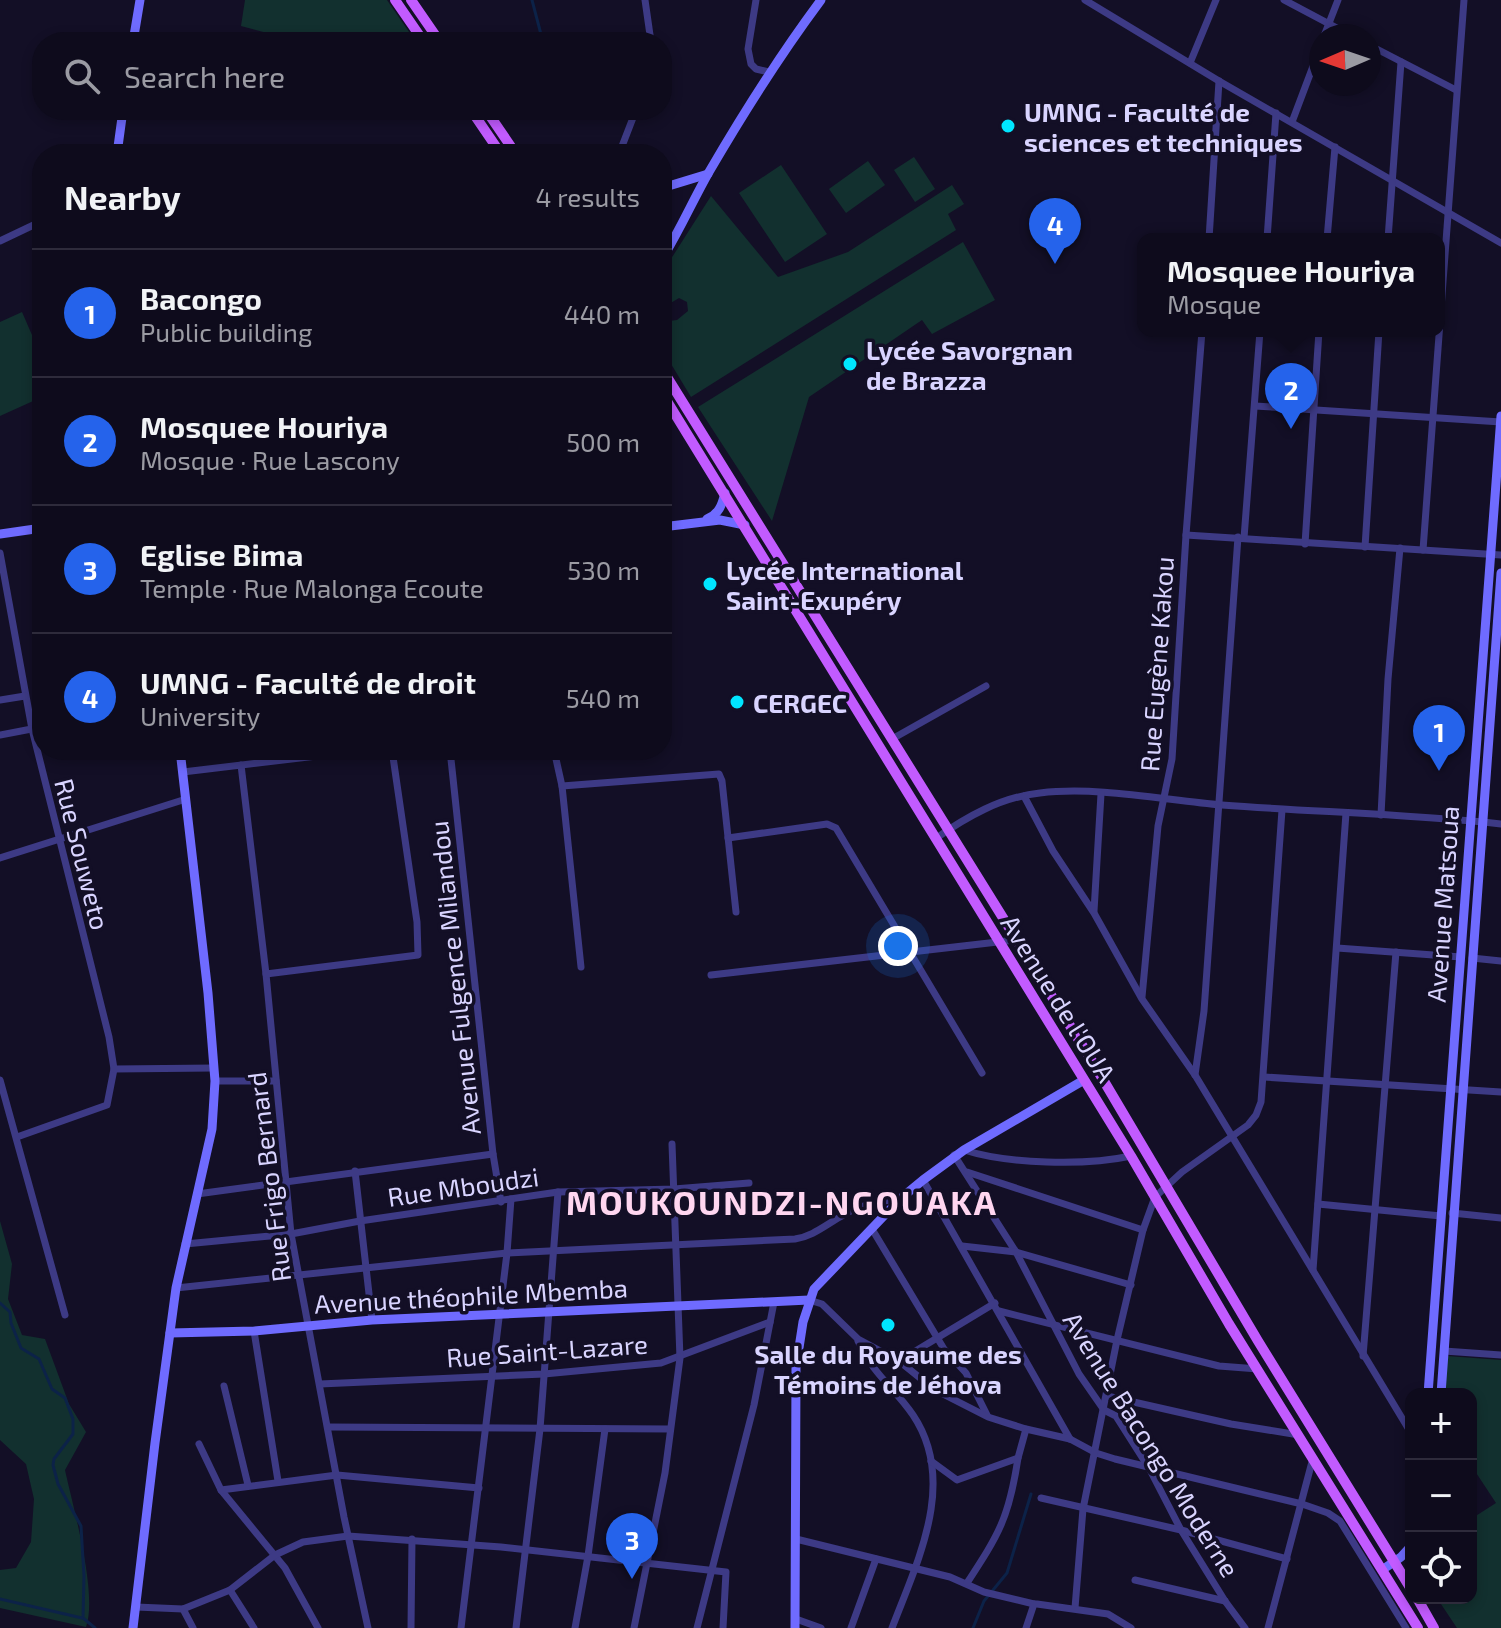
<!DOCTYPE html>
<html lang="en">
<head>
<meta charset="utf-8">
<style>
	body { margin:0; font-family:"Exo 2",sans-serif; background:#1c1929; color:#f1f3f6 }
	.controls { position:absolute; right:24px; bottom:24px; display:grid; overflow:hidden; border-radius:16px; box-shadow:0 4px 12px #0003 }
	.controls button { width:72px; height:72px; display:grid; place-items:center; padding:0; border:0; border-bottom:2px solid #2e2b3b; background:#0e0b1c; color:#f1f3f6; font:40px sans-serif }
	.compass { position:absolute; left:1309px; top:24px; width:72px; height:72px; border-radius:50%; background:#0e0b1c; box-shadow:0 4px 12px #0003; rotate:268deg }
	.you { position:absolute; left:898px; top:946px; width:28px; height:28px; margin:-20px; border:6px solid #fff; border-radius:50%; background:#1a73e8; box-shadow:0 0 0 12px #1a73e833 }
	.badge { display:grid; place-items:center; width:52px; height:52px; border-radius:50%; background:#2563eb; color:#fff; font-size:26px; font-weight:700 }
	.pin { position:absolute; translate:-50% -66px; filter:drop-shadow(0 2px 4px #0008) }
	.pin::after { content:''; position:absolute; top:42px; width:28px; height:24px; background:inherit; clip-path:polygon(0 0,100% 0,50% 100%) }
	.popup { position:absolute; left:1137px; top:233px; width:308px; height:104px; box-sizing:border-box; display:grid; place-content:center; border-radius:16px; background:#0e0b1c; filter:drop-shadow(0 2px 6px #0005); font-size:26px; white-space:nowrap; color:#9b9ba3 }
	.popup b { font-size:30px; color:#f1f3f6 }
	.popup::after { content:''; position:absolute; left:50%; top:100%; margin-left:-16px; border:16px solid transparent; border-top-color:#0e0b1c }
	.list { margin:0; padding:0; list-style:none }
	h2 { display:flex; justify-content:space-between; align-items:center; height:104px; margin:0; padding:0 32px; font-size:34px }
	h2 small { font-size:26px; font-weight:400; color:#9b9ba3 }
	.list li { display:grid; grid-template-columns:52px 1fr auto; gap:24px; align-items:center; box-sizing:border-box; height:128px; padding:0 32px; border-top:2px solid #2e2b3b }
	.list b { display:block; font-size:30px; white-space:nowrap }
	.list p { margin:0; font-size:26px; white-space:nowrap; color:#9b9ba3 }
	.list em { font-size:26px; font-style:normal; color:#9b9ba3 }
	.icon { flex:none; width:44px; height:44px; fill:none; stroke:currentColor; stroke-width:2; stroke-linecap:round; stroke-linejoin:round }
	.map { position:relative; flex:none; width:1501px; height:1628px; overflow:hidden }
	.search { position:absolute; background:#0e0b1c; box-shadow:0 4px 12px #0003; left:32px; top:32px; width:640px; height:88px; display:flex; align-items:center; gap:20px; box-sizing:border-box; padding:0 28px; border-radius:32px; color:#9b9ba3; font-size:30px }
	.panel { position:absolute; background:#0e0b1c; box-shadow:0 4px 12px #0003; left:32px; top:144px; width:640px; height:616px; border-radius:32px }
	.map>svg:first-child { display:block }
	.green { fill:#12302f }
	.lines { fill:none; stroke-linecap:round; stroke-linejoin:round }
	.stream { stroke:#0c2248; stroke-width:3 }
	.street { stroke:#3d3a85; stroke-width:7 }
	.secondary { stroke:#6f6bff; stroke-width:9 }
	.primary { stroke:#c25bff; stroke-width:10 }
	.poi-dot { fill:#00e5ff; stroke:#130f26; stroke-width:3 }
	.labels { text-anchor:middle; dominant-baseline:central; stroke-width:7; stroke-linejoin:round; paint-order:stroke }
	.poi-label { font-size:26px; font-weight:bold; fill:#d9d4ff; stroke:#130f26; text-anchor:start }
	.street-label { font-size:26px; fill:#d9d4ff; stroke:#130f26 }
	.district-label { font-size:34px; font-weight:bold; letter-spacing:2px; fill:#ffd6f0; stroke:#130f26 }
</style>
</head>
<body>
<div class="map">
<svg width="1501" height="1628" viewBox="0 0 1501 1628">
	<rect width="100%" height="100%" fill="#130f26"/>
	<g class="green">
		<path d="M245,0H387L416,42H301L241,26Z"/>
		<path d="M914,157L935,189L915,202L894,170Z"/>
		<path d="M868,161L885,185L846,213L829,189Z"/>
		<path d="M781,165L827,234L785,262L739,193Z"/>
		<path d="M952,185L964,204L948,214L956,230L691,397L662,349V322L677,320L688,311L687,302L679,298L669,304L662,301V273L711,196L778,277L848,252Z"/>
		<path d="M963,242L995,300L932,334L922,320L809,397L772,521L698,407Z"/>
		<path d="M22,312L42,358V397L0,416V322Z"/>
		<path d="M0,1221L12,1264L8,1299L22,1335L45,1339L69,1404L86,1432L65,1470C73,1507 98,1594 86,1627L0,1608V1570L16,1568L31,1542L34,1499L26,1464L0,1440Z"/>
		<path d="M1447,1356L1501,1360V1628H1457L1439,1601V1598H1471V1519L1496,1503L1471,1465V1394H1444Z"/>
	</g>
	<g class="lines">
		<g class="stream">
			<path d="M532,0L543,42"/>
			<path d="M0,1303L10,1312L11,1323L21,1348L39,1359L52,1389L65,1398L73,1419V1434L54,1459L53,1465L58,1484L81,1526L84,1576L83,1618L95,1628"/>
			<path d="M0,1599L82,1618"/>
			<path d="M973,1628L984,1601L1007,1573L1031,1494"/>
		</g>
		<g class="street">
			<path d="M645,0L651,42"/>
			<path d="M756,0L748,49L751,64L756,69L769,72"/>
			<path d="M1085,0L1219,81L1501,243"/>
			<path d="M1284,0L1352,36"/>
			<path d="M1324,36L1338,0"/>
			<path d="M1369,45L1456,90"/>
			<path d="M1190,63L1216,0"/>
			<path d="M1292,122L1321,45"/>
			<path d="M619,154L636,110"/>
			<path d="M1209,239L1219,81"/>
			<path d="M1267,239L1276,113"/>
			<path d="M1327,239L1335,147"/>
			<path d="M1388,239L1401,62"/>
			<path d="M0,241L42,221"/>
			<path d="M1255,406L1501,422"/>
			<path d="M1186,535L1501,555"/>
			<path d="M1244,538L1260,331"/>
			<path d="M1305,544L1319,331"/>
			<path d="M1365,547L1379,331"/>
			<path d="M1423,550L1464,0"/>
			<path d="M0,553L32,729L109,1037L114,1069L107,1105L17,1137"/>
			<path d="M0,700L25,696"/>
			<path d="M0,735L42,727"/>
			<path d="M892,739L986,686"/>
			<path d="M450,750L493,1154L501,1202"/>
			<path d="M554,750L562,786L581,967"/>
			<path d="M241,765L266,974L291,1234L344,1517L368,1628"/>
			<path d="M183,772L367,750"/>
			<path d="M562,786L719,774L722,781L736,912"/>
			<path d="M1024,796L1053,851L1094,913L1142,999L1195,1075L1411,1433"/>
			<path d="M1381,815L1388,679L1400,548"/>
			<path d="M728,838L827,824L836,828L982,1073"/>
			<path d="M935,839C966,817 1001,797 1040,793C1097,786 1164,800 1222,805C1315,812 1408,814 1501,824"/>
			<path d="M0,858L186,799"/>
			<path d="M1094,911L1101,794"/>
			<path d="M1337,948L1461,957"/>
			<path d="M1472,958L1501,961"/>
			<path d="M266,974L418,955L417,922L392,750"/>
			<path d="M711,975L1015,940"/>
			<path d="M1142,997L1158,826L1172,759L1186,535L1202,331"/>
			<path d="M114,1069L214,1068"/>
			<path d="M1195,1075L1204,1011L1238,537"/>
			<path d="M1264,1077L1501,1092"/>
			<path d="M0,1080L65,1315"/>
			<path d="M215,1081H276"/>
			<path d="M964,1150C1008,1164 1085,1166 1131,1156"/>
			<path d="M954,1155L1016,1252L1079,1374L1104,1410L1116,1416L1149,1468L1181,1530L1225,1601L1245,1628"/>
			<path d="M355,1171L372,1320"/>
			<path d="M967,1172L1143,1230"/>
			<path d="M923,1180L1070,1439"/>
			<path d="M197,1194L493,1154"/>
			<path d="M1318,1204L1441,1216"/>
			<path d="M1452,1213L1501,1218"/>
			<path d="M872,1229L944,1349L966,1373L987,1415"/>
			<path d="M185,1244L291,1234L360,1221L558,1192L674,1189L749,1183"/>
			<path d="M962,1246L1016,1252L1131,1285"/>
			<path d="M1313,1270L1346,813"/>
			<path d="M176,1288L507,1253L795,1239C813,1236 824,1226 840,1217C859,1205 878,1201 900,1199"/>
			<path d="M809,1300L822,1304L858,1339L899,1361L935,1390L988,1417L1026,1429L1070,1439L1096,1453L1115,1459L1302,1504L1328,1513L1340,1521L1406,1628"/>
			<path d="M999,1311L1219,1366L1258,1369"/>
			<path d="M254,1331L278,1481"/>
			<path d="M858,1341C874,1376 894,1387 913,1415C958,1482 917,1562 892,1628"/>
			<path d="M1444,1351L1501,1355"/>
			<path d="M1363,1356L1396,952"/>
			<path d="M899,1361L995,1303"/>
			<path d="M320,1384L544,1374L661,1363L770,1322"/>
			<path d="M224,1386L248,1485"/>
			<path d="M1107,1396L1231,1424L1299,1435"/>
			<path d="M328,1427L670,1429"/>
			<path d="M199,1444L221,1490L285,1568L318,1628"/>
			<path d="M931,1461L957,1480L1018,1458L1026,1429"/>
			<path d="M221,1490L337,1475L479,1488"/>
			<path d="M1041,1498L1181,1530L1287,1559"/>
			<path d="M796,1539L950,1577L984,1592L1034,1604"/>
			<path d="M1135,1580L1225,1601"/>
			<path d="M967,1583C999,1534 1009,1518 1018,1458"/>
			<path d="M230,1590L254,1628"/>
			<path d="M136,1607L183,1609L230,1590L275,1555L303,1542L348,1536L501,1547L726,1572L723,1628"/>
			<path d="M1075,1608L1083,1509L1117,1340L1143,1230L1155,1197L1182,1172L1248,1125L1256,1115L1261,1102L1282,810"/>
			<path d="M183,1609L193,1628"/>
			<path d="M796,1619L821,1628"/>
			<path d="M411,1628L412,1539"/>
			<path d="M461,1628L507,1253L511,1199"/>
			<path d="M516,1628L540,1429L558,1192"/>
			<path d="M575,1628L588,1556L605,1429"/>
			<path d="M634,1628L665,1473L680,1358L672,1144"/>
			<path d="M697,1628L754,1405L774,1302"/>
			<path d="M851,1628L876,1559"/>
			<path d="M1026,1628L1034,1604H1037L1108,1614L1131,1628"/>
			<path d="M1268,1628L1313,1458"/>
		</g>
		<g class="secondary">
			<path d="M133,42L140,0"/>
			<path d="M117,154L123,110"/>
			<path d="M662,188L708,174"/>
			<path d="M662,259C680,230 693,200 709,172C744,112 780,55 821,0"/>
			<path d="M707,519C719,514 722,505 725,493"/>
			<path d="M662,527L720,520L745,525"/>
			<path d="M0,534L42,528"/>
			<path d="M170,1333L254,1331L372,1320L809,1300"/>
			<path d="M1428,1394L1501,416"/>
			<path d="M1441,1394L1501,573"/>
			<path d="M1382,1570L1401,1557L1411,1546"/>
			<path d="M133,1628L155,1443L176,1288L212,1129L215,1081L208,993L180,750"/>
			<path d="M795,1628L796,1367L803,1322L814,1289L900,1199L923,1180L964,1150L1084,1080"/>
		</g>
		<g class="primary">
			<path d="M395,0L424,42"/>
			<path d="M411,0L440,42"/>
			<path d="M471,110L501,154"/>
			<path d="M486,110L516,154"/>
			<path d="M662,369L1095,1066L1258,1341L1411,1589"/>
			<path d="M662,393L1131,1156L1229,1324L1418,1628"/>
			<path d="M1417,1598L1434,1628"/>
		</g>
	</g>
	<g class="poi-dot">
		<circle cx="1008" cy="126" r="8"/>
		<circle cx="850" cy="364" r="8"/>
		<circle cx="710" cy="584" r="8"/>
		<circle cx="737" cy="702" r="8"/>
		<circle cx="888" cy="1325" r="8"/>
	</g>
	<g class="labels">
		<g class="poi-label">
			<text x="1024" y="111">UMNG - Faculté de<tspan x="1024" dy="30">sciences et techniques</tspan></text>
			<text x="866" y="349">Lycée Savorgnan<tspan x="866" dy="30">de Brazza</tspan></text>
			<text x="726" y="569">Lycée International<tspan x="726" dy="30">Saint-Exupéry</tspan></text>
			<text x="753" y="702">CERGEC</text>
			<text x="888" y="1353" text-anchor="middle">Salle du Royaume des<tspan x="888" dy="30">Témoins de Jéhova</tspan></text>
		</g>
		<g class="street-label">
			<text transform="translate(1156 664) rotate(-86)">Rue Eugène Kakou</text>
			<text transform="translate(83 854) rotate(76)">Rue Souweto</text>
			<text transform="translate(1442 904) rotate(-86)">Avenue Matsoua</text>
			<text transform="translate(454 978) rotate(-96)">Avenue Fulgence Milandou</text>
			<text transform="translate(1059 998) rotate(58)">Avenue de l'OUA</text>
			<text transform="translate(268 1177) rotate(-97)">Rue Frigo Bernard</text>
			<text transform="translate(463 1186) rotate(-8)">Rue Mboudzi</text>
			<text transform="translate(471 1295) rotate(-3)">Avenue théophile Mbemba</text>
			<text transform="translate(547 1350) rotate(-4)">Rue Saint-Lazare</text>
			<text transform="translate(1152 1444) rotate(58)">Avenue Bacongo Moderne</text>
		</g>
		<g class="district-label">
			<text x="782" y="1201">MOUKOUNDZI-NGOUAKA</text>
		</g>
	</g>
</svg>
<div class="controls">
<button>+</button>
<button>−</button>
<button><svg class="icon" aria-label="locate" viewBox="0 0 24 24"><circle cx="12" cy="12" r="6"/><path d="M12 2v4M12 18v4M2 12h4M18 12h4"/></svg></button>
</div>
<svg class="compass" viewBox="-18 -18 36 36"><path d="M0-13l5 13h-10z" fill="#e53935"/><path d="M0 13l5-13h-10z" fill="#9b9ba3"/></svg>
<div class="you"></div>
<div class="pin badge" style="left:1439px;top:771px">1</div>
<div class="pin badge" style="left:1291px;top:429px">2</div>
<div class="popup"><b>Mosquee Houriya</b>Mosque</div>
<div class="pin badge" style="left:632px;top:1579px">3</div>
<div class="pin badge" style="left:1055px;top:264px">4</div>
<div class="search"><svg class="icon" aria-label="search" viewBox="0 0 24 24"><circle cx="10" cy="10" r="6"/><path d="M15 15l6 6"/></svg>Search here</div>
<section class="panel">
<h2>Nearby<small>4 results</small></h2>
<ul class="list">
<li><span class="badge">1</span><div><b>Bacongo</b><p>Public building</p></div><em>440 m</em></li>
<li><span class="badge">2</span><div><b>Mosquee Houriya</b><p>Mosque · Rue Lascony</p></div><em>500 m</em></li>
<li><span class="badge">3</span><div><b>Eglise Bima</b><p>Temple · Rue Malonga Ecoute</p></div><em>530 m</em></li>
<li><span class="badge">4</span><div><b>UMNG - Faculté de droit</b><p>University</p></div><em>540 m</em></li>
</ul>
</section>
</div>
</body>
</html>
